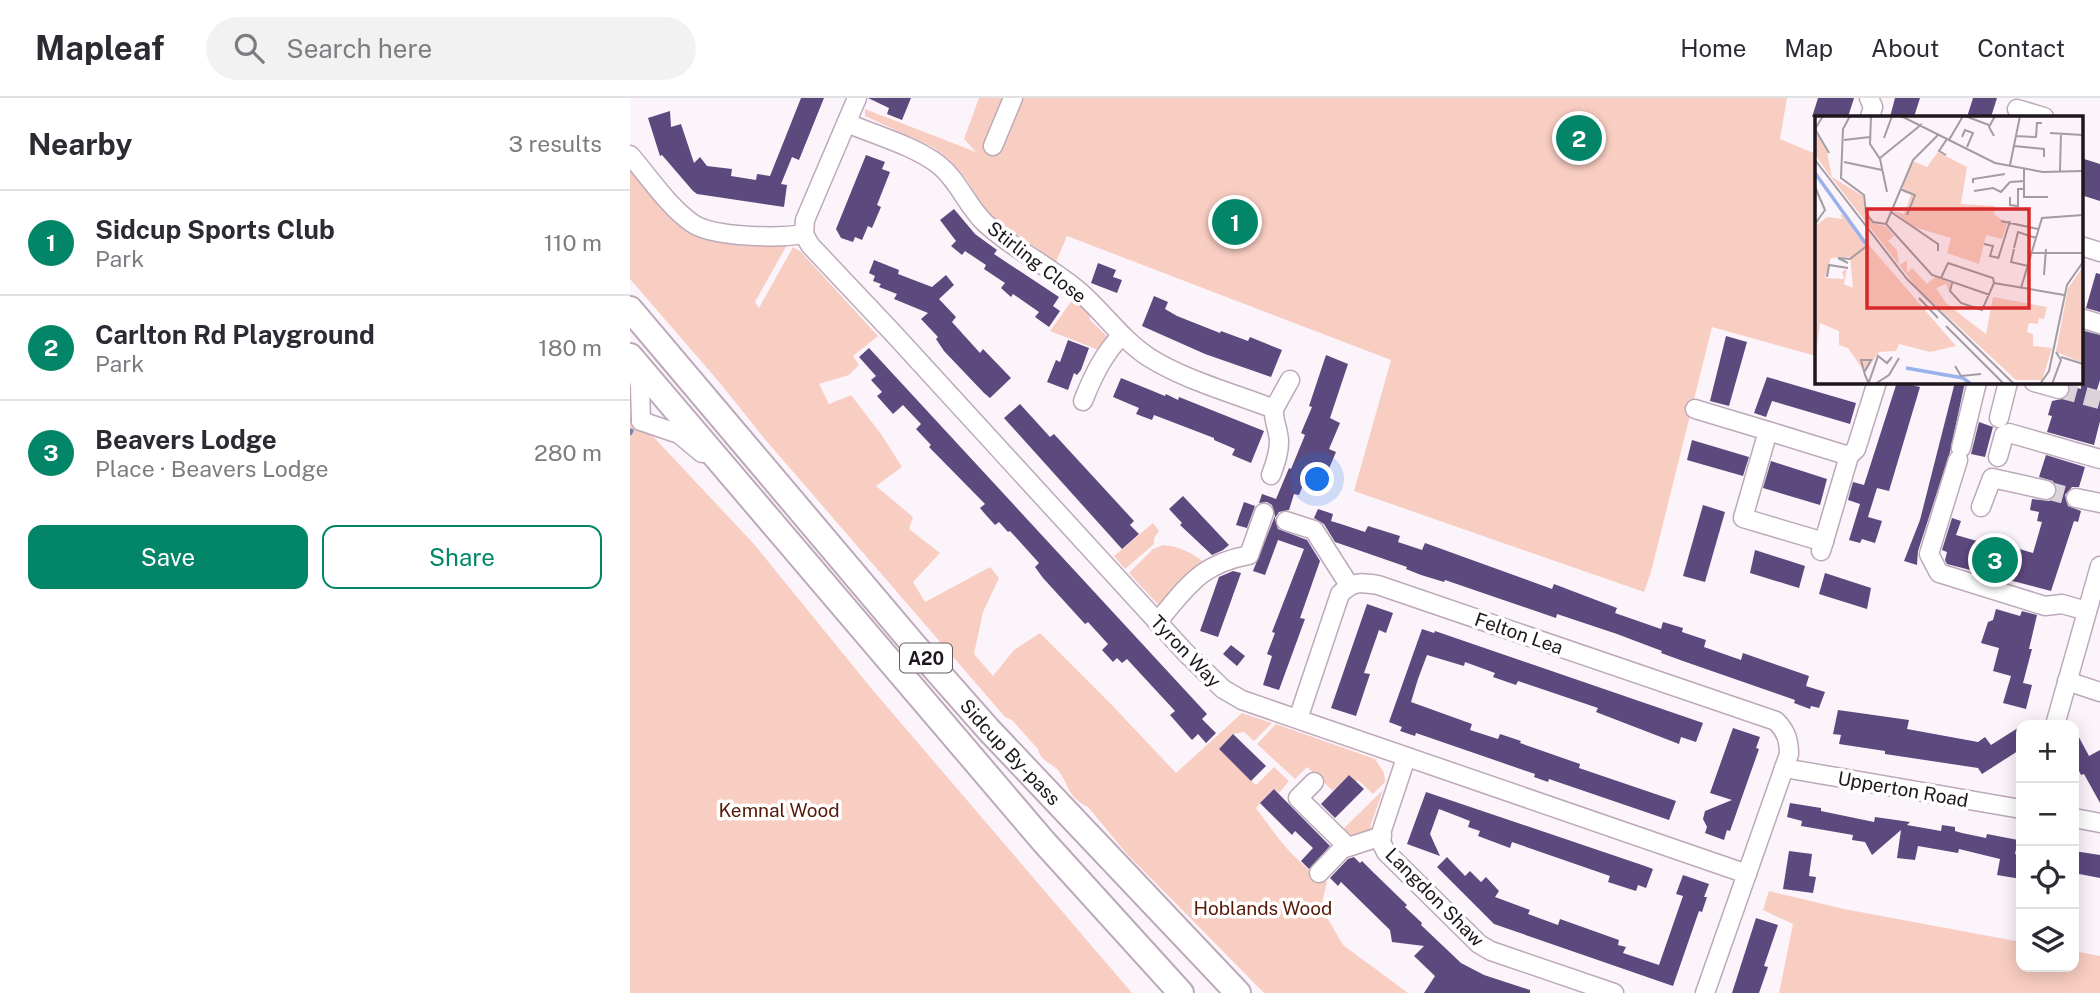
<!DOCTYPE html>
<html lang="en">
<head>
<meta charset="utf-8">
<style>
	body { margin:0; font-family:"Public Sans",sans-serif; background:#f2f2f3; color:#2b2b33 }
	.controls { position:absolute; right:21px; bottom:21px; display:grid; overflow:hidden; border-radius:14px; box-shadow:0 4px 18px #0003 }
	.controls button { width:63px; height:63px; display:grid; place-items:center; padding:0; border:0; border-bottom:2px solid #e1e1e2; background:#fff; color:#2b2b33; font:35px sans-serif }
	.you { position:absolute; left:688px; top:382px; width:24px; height:24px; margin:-18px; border:5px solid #fff; border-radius:50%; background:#1a73e8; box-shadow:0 0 0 10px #1a73e833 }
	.badge { display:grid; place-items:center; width:46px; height:46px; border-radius:50%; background:#038567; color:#fff; font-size:23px; font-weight:700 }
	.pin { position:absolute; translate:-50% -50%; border:4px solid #fff; box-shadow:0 2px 7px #0006 }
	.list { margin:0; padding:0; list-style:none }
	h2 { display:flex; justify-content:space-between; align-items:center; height:91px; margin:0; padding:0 28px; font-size:30px }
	h2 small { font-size:23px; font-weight:400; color:#7c7c81 }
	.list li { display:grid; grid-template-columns:46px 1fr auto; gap:21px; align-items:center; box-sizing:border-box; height:105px; padding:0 28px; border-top:2px solid #e1e1e2 }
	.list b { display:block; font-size:26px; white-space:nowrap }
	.list p { margin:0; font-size:23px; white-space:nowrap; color:#7c7c81 }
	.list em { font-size:23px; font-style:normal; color:#7c7c81 }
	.actions { display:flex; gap:14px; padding:21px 28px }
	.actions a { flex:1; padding:16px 0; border:2px solid #038567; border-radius:14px; text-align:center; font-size:24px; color:#038567 }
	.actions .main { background:#038567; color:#fff }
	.icon { flex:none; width:38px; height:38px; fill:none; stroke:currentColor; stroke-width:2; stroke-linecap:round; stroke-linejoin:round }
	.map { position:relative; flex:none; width:1470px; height:895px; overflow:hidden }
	header { display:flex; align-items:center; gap:42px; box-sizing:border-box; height:98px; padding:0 35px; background:#fff; border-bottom:2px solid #e1e1e2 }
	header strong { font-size:33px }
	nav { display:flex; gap:38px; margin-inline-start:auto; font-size:24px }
	.search { width:490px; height:63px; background:#f2f2f3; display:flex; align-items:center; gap:18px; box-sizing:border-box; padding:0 24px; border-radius:38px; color:#7c7c81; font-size:26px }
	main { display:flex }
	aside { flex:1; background:#fff }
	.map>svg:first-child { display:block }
	.green { fill:#f9cec2 }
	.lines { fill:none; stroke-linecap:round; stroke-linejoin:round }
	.stream { stroke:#7584ae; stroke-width:5 }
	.building { fill:#5c497e }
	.minor-tunnel { stroke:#dbd3da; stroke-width:18; stroke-dasharray:18 9; stroke-linecap:butt }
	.minor-casing { stroke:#bda9b9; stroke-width:21 }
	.highway-casing { stroke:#bda9b9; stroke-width:28 }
	.minor { stroke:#fff; stroke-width:18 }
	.highway { stroke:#fff; stroke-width:24 }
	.labels { text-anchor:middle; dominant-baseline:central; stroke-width:7; stroke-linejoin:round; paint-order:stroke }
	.shield { fill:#fff; stroke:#625d61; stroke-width:2 }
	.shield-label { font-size:18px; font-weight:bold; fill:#1e171d }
	.street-label { font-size:19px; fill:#1e171d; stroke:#fff }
	.park-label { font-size:19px; fill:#561907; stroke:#fff }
	.inset-river { fill:none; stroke:#9ab2ec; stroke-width:3.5 }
	.inset-road { fill:none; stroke:#a39ca2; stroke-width:2 }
	.view { fill:#d62828; fill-opacity:0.15; stroke:#d62828; stroke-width:3.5 }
	.inset-edge { fill:none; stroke:#1e171d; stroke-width:3.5 }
</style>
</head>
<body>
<header>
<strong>Mapleaf</strong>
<div class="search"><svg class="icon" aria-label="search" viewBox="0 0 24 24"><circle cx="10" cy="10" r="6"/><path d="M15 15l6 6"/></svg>Search here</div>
<nav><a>Home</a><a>Map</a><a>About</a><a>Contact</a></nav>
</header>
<main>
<aside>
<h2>Nearby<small>3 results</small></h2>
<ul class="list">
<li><span class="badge">1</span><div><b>Sidcup Sports Club</b><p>Park</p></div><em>110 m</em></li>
<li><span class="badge">2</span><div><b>Carlton Rd Playground</b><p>Park</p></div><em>180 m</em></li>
<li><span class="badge">3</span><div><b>Beavers Lodge</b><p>Place · Beavers Lodge</p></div><em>280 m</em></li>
</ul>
<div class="actions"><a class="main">Save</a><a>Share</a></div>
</aside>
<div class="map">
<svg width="1470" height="895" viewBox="0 0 1470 895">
	<rect width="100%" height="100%" fill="#fcf4fb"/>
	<g class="green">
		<path d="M349,0H1157L1150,41L1186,56V258L1082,229L1021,474L1014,494L724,393L761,262L437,138L426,164L356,114L336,81L319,61L302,49L235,18V11L346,54L334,41Z"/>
		<path d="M0,65L85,140L157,147L125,204L129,210L163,149L171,154L248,238L223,258L229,267L219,277L189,286L199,306L221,297L251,336L272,369L246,388L283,419L279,431L310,455L283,484L295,504L360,469L369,480L353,514L344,556L363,578L384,552L410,535L479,604L546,675L612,615L642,625L624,643L614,634L603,636L589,651L626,687L644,669L659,683L649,695L644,691L626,710C647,739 666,766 697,784L691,809L713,847L778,895H634L496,755L458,709C438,699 440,690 430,675C423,664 411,665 408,651L382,622L375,619L133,339L90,285L0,181Z"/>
		<path d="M443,201L459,216L460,222L479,240L471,253L420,233Z"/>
		<path d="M0,314L123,445L241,590L502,895H0Z"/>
		<path d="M523,425L529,433L524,440V446L495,471L484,458Z"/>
		<path d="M533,447C550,448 564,456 576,466L533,512L499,475L523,451Z"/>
		<path d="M646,626L745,661L754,675L755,684L743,696L728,682L726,684L719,677L703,693L677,669L665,681L627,646Z"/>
		<path d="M753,692L741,726L740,740L723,744L709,735Z"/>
		<path d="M1139,793L1214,811L1391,844V869H1444V853L1470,858V895H1149L1163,826L1133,812Z"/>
	</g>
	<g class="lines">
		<path class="stream" d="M0,335L1,333"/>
	</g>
	<g class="building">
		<path d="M171,0H194L169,62L162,59L151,86L157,87L154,109L67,96L63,93L32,57L30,58L18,20L40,13L41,29L51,26L64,65L70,59L77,68L102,71L101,78L126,82L127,76L140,78Z"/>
		<path d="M238,0H281L272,22L257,16L259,10Z"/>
		<path d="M1188,0H1224L1218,19H1182Z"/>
		<path d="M1265,0H1290L1284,19H1260Z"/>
		<path d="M1343,0H1367L1361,19H1337Z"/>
		<path d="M236,57L255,64L252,71L260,74L247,107L251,109L242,130L238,128L232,142L225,139L223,144L211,140L206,131Z"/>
		<path d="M1451,60L1470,66V103L1451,97Z"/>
		<path d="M324,111L345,136L367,152L364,156L429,199L423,208L430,213L419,229L405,219L409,214L383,196L381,199L371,190L375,185L354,171L356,167L335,153L332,157L321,148L326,143L310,122Z"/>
		<path d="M244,162L269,172L268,176L302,189L316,177L324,187L309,201L326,219L322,224L350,255L353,251L381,280L360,300L354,295L314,253L306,241L308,239L291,221L298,215L264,201L267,196L249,189L251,186L243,183L245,178L239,175Z"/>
		<path d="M468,165L486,172L483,179L492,182L487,195L461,185Z"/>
		<path d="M1466,175L1470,176V214L1456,210Z"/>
		<path d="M524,198L538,204L535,211L547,218L590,235L591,233L618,243L620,239L652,252L641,279L575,256L512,228Z"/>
		<path d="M1451,232L1470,237V282L1466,295L1470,296V323L1464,347L1417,334L1422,318L1418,317L1422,303L1436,300L1440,295V288L1451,291Z"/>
		<path d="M1096,238L1117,244L1099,308L1080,303Z"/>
		<path d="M438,242L459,250L451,272L447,277L444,275L438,292L417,284L426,262L430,264Z"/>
		<path d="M239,250L577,616L572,621L586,635L576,645L568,636L562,642L540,617L545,613L497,561L492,565L487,560L483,564L472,552L478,546L458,524L455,526L413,480L405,469L409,465L380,433L378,434L369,424L365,427L355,416L350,410L355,406L299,349L301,347L286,331L291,326L273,307L263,316L247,298L252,294L241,282L246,278L229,259Z"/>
		<path d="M696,257L718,266L700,320L710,325L699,351L706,354L698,373L689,369L686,376L679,373L669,397L664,396L659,412L649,414L645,420L648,431L677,442L690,463L670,520L675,521L649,592L633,587L642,558L637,556L645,535L642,534L674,451L648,442L635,477L623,473L645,418L642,407L637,404L629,405L632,396L646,401L659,370L661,371L675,337L671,335L682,309L679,308Z"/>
		<path d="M1137,279L1226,305L1220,326L1142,303L1136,319L1124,315Z"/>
		<path d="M491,280L535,298L536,296L548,302L549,299L634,333L621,365L602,357L605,351L584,342V340L524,317L522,322L506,316L509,310L483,299Z"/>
		<path d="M1267,284L1290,289L1259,393L1247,390L1238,419L1252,423L1245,445L1232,441L1230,445L1219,442L1230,406L1218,402L1223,384L1234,387Z"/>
		<path d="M1325,284H1335L1320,354L1288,453L1287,467L1274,463L1290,422Z"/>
		<path d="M390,306L420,339L424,336L504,423L500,427L509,436L492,451L374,320Z"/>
		<path d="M1349,324L1363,329L1355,359L1341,356Z"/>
		<path d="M1062,342L1119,359L1113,378L1057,362Z"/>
		<path d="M1416,357L1455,369L1449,389H1442L1435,397L1438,408L1451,413L1448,424L1444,423L1421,493L1317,466L1315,462L1317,454L1312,452L1322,420L1331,423L1326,437L1368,449L1369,445L1403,455L1412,424L1407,423L1409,414L1400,412L1402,401L1419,403L1424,400L1427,394L1423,383L1409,379Z"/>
		<path d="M1141,363L1197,381L1190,407L1133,390Z"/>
		<path d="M553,398L599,447L593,452L582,457L550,427L552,425L539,411Z"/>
		<path d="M614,404L625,408L617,430L606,427Z"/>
		<path d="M1073,407L1095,414L1075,484L1053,478Z"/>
		<path d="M688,411L703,416L701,423L714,427L735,434L738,428L770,438L768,444L792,452L795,445L922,491L924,486L987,510L985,515L1031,531L1033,524L1053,530L1052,534L1076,542L1074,549L1111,562L1113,555L1179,578L1176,588L1195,594L1189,610L1181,608L1180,611L1164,605L1165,602L1053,563L1031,555L1032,553L987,536L927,516L926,520L815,482L814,484L791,477L776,471L777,469L705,444L694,426L684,420Z"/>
		<path d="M1125,452L1175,468L1169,490L1120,475Z"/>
		<path d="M603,473L611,475L588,539L570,533L589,479Z"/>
		<path d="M1195,475L1241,490L1237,511L1189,496Z"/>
		<path d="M737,506L763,515L756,535L749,532L734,575L740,576L726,618L701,610Z"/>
		<path d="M1366,511L1390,518L1392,513L1407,517L1399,551H1402L1393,585L1402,587L1396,611L1373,605L1381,578L1363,573L1369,550L1351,545L1358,524L1363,522Z"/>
		<path d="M792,531L804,535L805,533L1073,625L1066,644L1051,639L1049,646L966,614L968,610L888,583L886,587L863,579L865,575L835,564L834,568L797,557L788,581L781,604L842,626L840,632L868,641L870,636L891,643L890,645L950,666L949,670L1046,703L1039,722L919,681L918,684L904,679L905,676L786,635L785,638L770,633L772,629L759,624Z"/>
		<path d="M601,547L615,558L607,568L593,556Z"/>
		<path d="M1208,612L1279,622L1277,631L1348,644L1355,639L1361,647L1391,628V651L1352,676L1348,670L1255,656V653L1209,646L1211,637L1203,636Z"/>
		<path d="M1103,630L1130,639L1126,650L1129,651L1100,733L1097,732L1094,742L1075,735L1077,729L1073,721L1075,713L1102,702L1080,695Z"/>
		<path d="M1444,630L1459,658L1470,652V705L1454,676L1451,677L1444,663Z"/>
		<path d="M603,636L636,668L621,683L589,651Z"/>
		<path d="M719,677L734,691L705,720L691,706Z"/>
		<path d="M644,691L700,748L679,771L671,763L683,750L665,733L662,737L630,705Z"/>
		<path d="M796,694L1015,768L1023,771L1016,790L1008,787L1006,793L978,784L980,778L882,744L880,750L848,738L850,733L838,729L840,723L809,711L800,736L810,758L777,746Z"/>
		<path d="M1160,705L1191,710V713L1244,724L1245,719L1280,724L1277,727L1311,733L1312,727L1325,729V733L1332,735L1356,740L1357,736L1388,742L1385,756L1391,757V781L1367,777L1370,761L1329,751L1328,755L1288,748L1285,762L1267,760L1271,732L1242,757L1235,744L1222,742L1223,737L1171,728L1172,723L1157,719Z"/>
		<path d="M1159,753L1182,756L1179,778L1186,779L1183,795L1153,791Z"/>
		<path d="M1444,753L1470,757V780L1444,775Z"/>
		<path d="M724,759L730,765L732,763L744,775L777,807L775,809L792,825L791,827L831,865L854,877L900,892V895H794L805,878L784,858L794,848L762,844L760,832L711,784L708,788L700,780L718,761Z"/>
		<path d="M817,759L835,778L840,773L851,784L856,779L869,793L865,799L900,812L898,816L928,827L930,821L989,842L988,847L996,849L993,855L1029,867L1053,798L1046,796L1053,777L1079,786L1074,799H1077L1072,814L1069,813L1043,888L864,826L807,769Z"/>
		<path d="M1126,820L1148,827L1134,868L1138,869L1129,895H1102Z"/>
	</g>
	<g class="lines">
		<g class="minor-tunnel">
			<path d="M1429,291L1470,302"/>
			<path d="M1416,392L1446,400"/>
		</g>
		<defs>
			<g id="minor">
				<path d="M1239,0L1243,9L1240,19"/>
				<path d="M1387,11L1414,19"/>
				<path d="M217,25C245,37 285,48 309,67C328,82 337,108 355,125C383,151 421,169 450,194C475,216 492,242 520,260C557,283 603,295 644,311C643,323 649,332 649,344C649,356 645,366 641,377"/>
				<path d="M363,48L383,0"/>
				<path d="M0,57C19,79 38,108 62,125C83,140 150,140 174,136"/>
				<path d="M174,136L180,147L263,235L555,554L593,591L612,602L1117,776"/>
				<path d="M174,136L175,122L227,0"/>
				<path d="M1451,148L1470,154"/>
				<path d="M1451,220L1470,226"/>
				<path d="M6,267L10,288L11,323"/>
				<path d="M1404,284L1429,291"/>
				<path d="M453,303C463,278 473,257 491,238"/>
				<path d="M644,311L660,282"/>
				<path d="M1065,311L1138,333L1113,420L1194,444"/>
				<path d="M1369,320L1378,284"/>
				<path d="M11,323L49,336L72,355"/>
				<path d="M1138,333L1219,358"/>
				<path d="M1331,350L1347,284"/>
				<path d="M1368,359L1374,337L1379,335L1470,361"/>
				<path d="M1328,362L1299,456L1309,475L1415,508L1432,506L1457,513"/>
				<path d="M1446,400L1470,405"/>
				<path d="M1351,409L1362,380L1416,392"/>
				<path d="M656,423L684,432L719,487"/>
				<path d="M1191,453L1219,358L1226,351L1247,284"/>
				<path d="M527,524C558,488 570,466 619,457L634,415"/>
				<path d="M1437,583L1470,594"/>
				<path d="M668,621L710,496C723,483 731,484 748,487L1146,623C1156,633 1159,642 1159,656L1075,895"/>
				<path d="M1425,627L1470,468"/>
				<path d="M776,660L752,732L751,744L756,754L849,846L861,853L984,895"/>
				<path d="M1154,670L1391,711"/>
				<path d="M684,684L668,700L718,749"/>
				<path d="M1444,720L1470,725"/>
				<path d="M689,775L712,751L752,738"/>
			</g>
			<g id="highway">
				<path id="s1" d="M0,211L284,547L358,631L608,895"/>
				<path d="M0,258L414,744L551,895"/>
			</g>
		</defs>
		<use href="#minor" class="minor-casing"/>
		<use href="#highway" class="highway-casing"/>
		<use href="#minor" class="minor"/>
		<use href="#highway" class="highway"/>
	</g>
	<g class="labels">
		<rect class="shield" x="270" y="545.5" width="52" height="29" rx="5"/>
		<g class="shield-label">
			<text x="296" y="560">A20</text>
		</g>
		<g class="street-label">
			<text transform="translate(407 164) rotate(38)">Stirling Close</text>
			<text transform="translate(889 535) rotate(19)">Felton Lea</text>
			<text transform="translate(556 553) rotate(46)">Tyron Way</text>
			<text stroke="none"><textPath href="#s1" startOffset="584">Sidcup By-pass</textPath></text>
			<text transform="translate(1273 691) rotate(10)">Upperton Road</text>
			<text transform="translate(805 799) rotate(45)">Langdon Shaw</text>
		</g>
		<g class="park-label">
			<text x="149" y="712">Kemnal Wood</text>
			<text x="633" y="810">Hoblands Wood</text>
		</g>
	</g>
	<g transform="translate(1185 18)">
		<rect width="268" height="268" fill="#fcf4fb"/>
		<path d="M0,15L12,36L17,61L48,80L50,96L58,107L70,110L79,120L73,125L82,134L84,149L92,145V157L97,152L112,168L120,161L134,166L135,168L134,175L131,168L121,172L131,187L155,206L171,218L178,181L232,191L229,203L224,202L223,208L214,207L212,216L218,218V230L237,232L227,264H201L102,172L12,56L0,38ZM123,36L152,51L146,88L180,90L179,98L192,108L187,123L171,119L164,148L132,137L136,122L99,111L78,95L89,98L96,79L88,76V70L98,45L112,51ZM25,99H28L141,230L115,236L84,228L81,235L64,236L50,257L33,232L24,229V215L5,207L0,245V110L12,101L28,103ZM35,141L38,172L29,168L32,153L27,156L29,163L10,162L16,142ZM268,151V247L241,236L253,172Z" fill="#f9cec2" fill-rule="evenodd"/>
		<path class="inset-river" d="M0,57L51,128M91,252L148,262L156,268"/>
		<path class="inset-road" d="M8,0L0,13L14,37M35,0L28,13L26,62L49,79L51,97L58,106L71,108M56,0L55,28L65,43L72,76M86,0L180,47L228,56L268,55M150,0L174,9M235,17L268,19M179,20L174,11L180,0M201,20L221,21L222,7H227M147,21L150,14L158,17L152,31M69,22L77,0M29,24L55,21M134,24L148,0M199,30L229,33V41M131,39L124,35L132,23M65,42L107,8M0,44L92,163L199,268M29,46L67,54M195,49L205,0M245,55L246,17M209,65V81H233M195,66L209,65V53M158,67V63L190,58M0,71L10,94L0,108M85,73L100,79L92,99M159,75L178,72L186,76L195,66M195,81V89L203,90V73H209M76,96L123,128V135M186,105L223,113M71,108L117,159L175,179M71,108L98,44L124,18M169,128L178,130L175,140L184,142M199,132L203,116L221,122M199,133L196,146L213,150M212,137H268M183,143L195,105M33,147L23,142L35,143L53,129M229,159L231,133M12,161L14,149L33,152M126,162L133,147L178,162L179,167M137,167L135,175L146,187L167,194L179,167M179,167L249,179M206,172L227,102L268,99M104,182L123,202M131,210L189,268M246,241L268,248M140,250L146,260L166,258M50,255L56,244H46L50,259L54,268M54,266L63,240L72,247L77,241M60,268L74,259L84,242M225,268L234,255L252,169L268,146M237,268L246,244L241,236"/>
		<path class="view" d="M52,93H214V192H52Z"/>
		<rect width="268" height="268" class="inset-edge"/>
	</g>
</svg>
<div class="controls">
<button>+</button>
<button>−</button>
<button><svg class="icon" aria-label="locate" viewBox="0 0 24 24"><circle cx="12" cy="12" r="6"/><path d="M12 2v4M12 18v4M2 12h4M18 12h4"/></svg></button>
<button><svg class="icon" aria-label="layers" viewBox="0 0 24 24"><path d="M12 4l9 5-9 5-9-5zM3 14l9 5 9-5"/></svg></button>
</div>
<div class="you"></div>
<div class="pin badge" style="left:605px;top:124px">1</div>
<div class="pin badge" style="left:949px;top:40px">2</div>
<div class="pin badge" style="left:1365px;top:462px">3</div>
</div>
</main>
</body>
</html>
